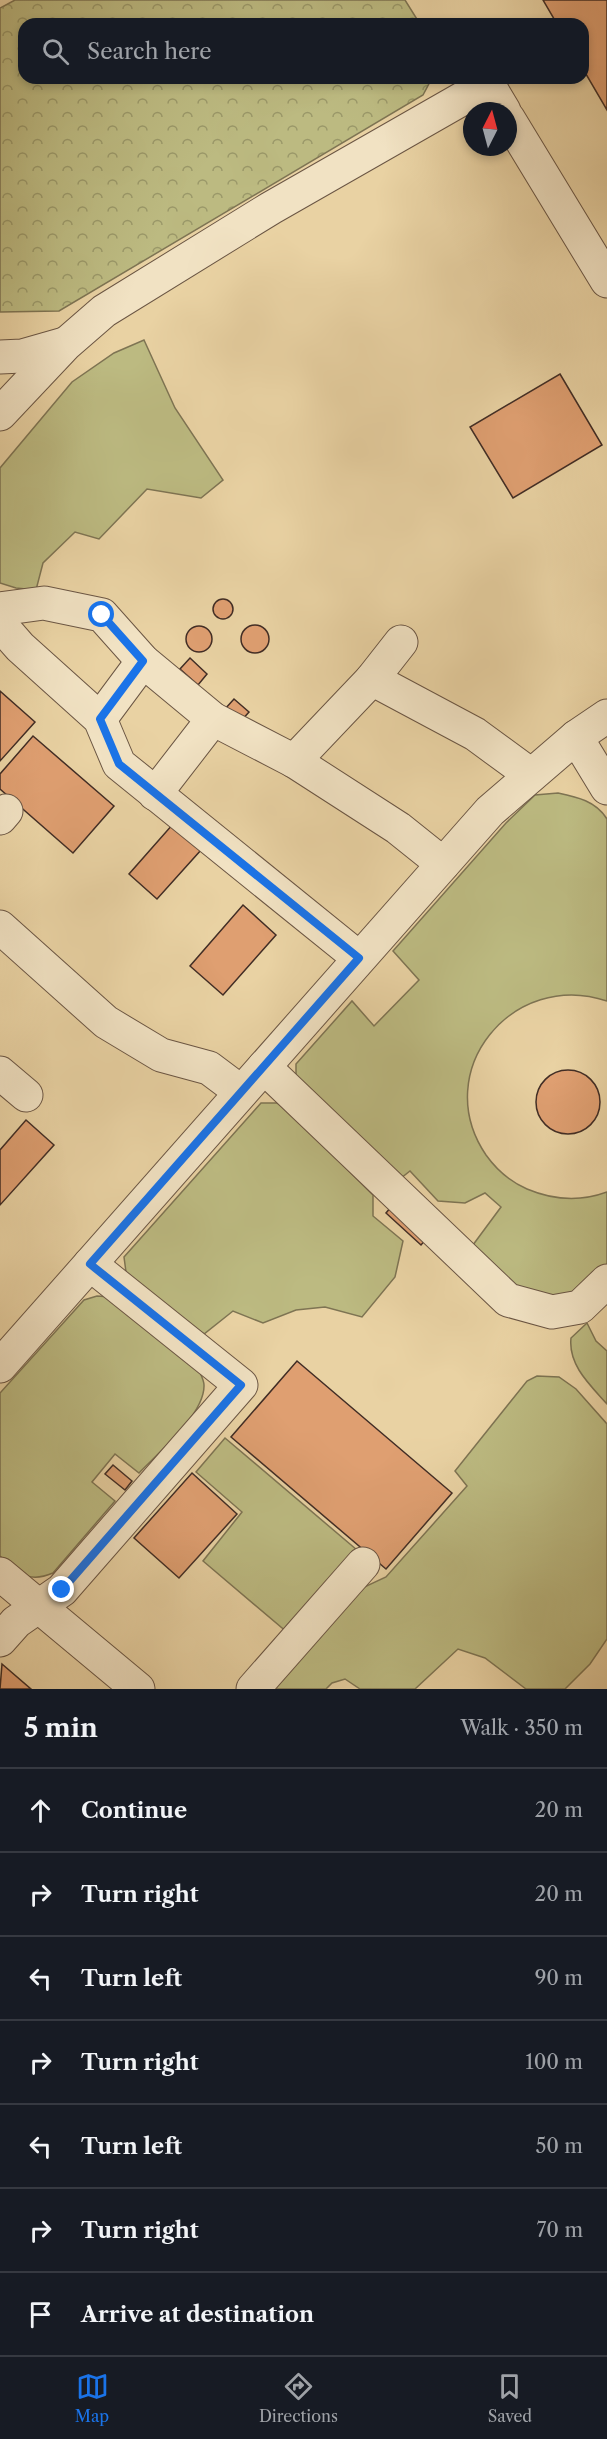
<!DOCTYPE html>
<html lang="en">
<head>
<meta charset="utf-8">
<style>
	body { margin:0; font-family:"Libre Caslon Text",serif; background:#20242c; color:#f1f3f6 }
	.compass { position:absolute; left:463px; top:102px; width:54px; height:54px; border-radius:50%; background:#171b24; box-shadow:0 3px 9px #0003; rotate:6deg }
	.stop { position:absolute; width:18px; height:18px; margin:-14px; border:4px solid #1a73e8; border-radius:50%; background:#fff }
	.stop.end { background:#1a73e8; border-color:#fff; box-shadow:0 2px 6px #0008 }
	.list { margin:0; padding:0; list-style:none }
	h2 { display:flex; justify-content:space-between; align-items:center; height:78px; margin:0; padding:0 24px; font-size:26px }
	h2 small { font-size:20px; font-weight:400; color:#9ea1a6 }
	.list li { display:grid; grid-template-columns:39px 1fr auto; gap:18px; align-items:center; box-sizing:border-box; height:84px; padding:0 24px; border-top:2px solid #363941 }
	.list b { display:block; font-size:22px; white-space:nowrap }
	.list em { font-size:20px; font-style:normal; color:#9ea1a6 }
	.icon { flex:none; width:33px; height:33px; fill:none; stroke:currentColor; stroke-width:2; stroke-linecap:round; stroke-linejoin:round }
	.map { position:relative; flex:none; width:607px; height:1689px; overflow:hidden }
	.search { position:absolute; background:#171b24; box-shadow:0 3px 9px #0003; left:18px; right:18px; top:18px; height:66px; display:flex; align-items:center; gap:15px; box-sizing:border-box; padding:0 21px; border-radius:18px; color:#9ea1a6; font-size:22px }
	.sheet { height:666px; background:#171b24 }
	nav { display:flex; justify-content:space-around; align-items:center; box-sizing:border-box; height:84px; border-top:2px solid #363941; background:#171b24; font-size:16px; color:#9ea1a6 }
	nav a { display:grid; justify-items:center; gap:3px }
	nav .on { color:#1a73e8 }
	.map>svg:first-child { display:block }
	.grass { fill:#bcba81; stroke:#7e7453; stroke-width:1.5 }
	.forest { fill:url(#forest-crowns); stroke:#7e7453; stroke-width:1.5 }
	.building { fill:#df9f71; stroke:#412d25; stroke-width:1.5 }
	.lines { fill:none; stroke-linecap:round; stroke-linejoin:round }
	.minor-casing { stroke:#6b5644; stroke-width:35 }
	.minor { stroke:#f1e2c3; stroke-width:33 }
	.route { stroke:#1a73e8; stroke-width:8 }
</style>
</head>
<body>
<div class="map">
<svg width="607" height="1689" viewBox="0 0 607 1689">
	<defs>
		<pattern id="forest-crowns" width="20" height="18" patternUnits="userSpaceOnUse" patternTransform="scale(1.5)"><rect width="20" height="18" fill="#bcba81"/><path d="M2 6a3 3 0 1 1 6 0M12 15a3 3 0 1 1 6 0" fill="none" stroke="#9a9869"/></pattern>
	</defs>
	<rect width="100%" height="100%" fill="#e9d2a3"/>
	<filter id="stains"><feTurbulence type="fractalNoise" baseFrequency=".00333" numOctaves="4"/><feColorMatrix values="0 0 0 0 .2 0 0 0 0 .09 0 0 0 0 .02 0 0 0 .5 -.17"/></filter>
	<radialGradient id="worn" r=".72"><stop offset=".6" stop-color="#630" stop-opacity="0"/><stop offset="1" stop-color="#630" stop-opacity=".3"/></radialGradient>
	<g class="grass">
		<path d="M144,340L175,408L223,480L201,498L147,489L99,539L75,532L43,563L36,590L16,588L0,583V468L72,382L114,353Z"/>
		<path d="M558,793C577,797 596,801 607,819V1001C513,969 429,1071 486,1155C496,1169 511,1182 527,1189C553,1200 580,1202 607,1192V1268L589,1288L559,1297L513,1285L470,1249L501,1207L485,1193L465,1203L438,1201L410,1171L396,1182L330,1115L296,1075V1064L352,1001L374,1026L419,980L393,951L506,823L535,795Z"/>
		<path d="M261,1103H277L291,1113L373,1195V1216L403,1241L395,1277L362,1317L325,1307L296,1310L263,1323L233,1311L204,1334L143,1295L126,1272L124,1257Z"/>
		<path d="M97,1296L111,1297L198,1368C200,1373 204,1380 204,1385C205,1414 158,1453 139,1473L115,1454L92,1482L115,1501L53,1573C27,1584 19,1572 0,1556V1393L84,1300Z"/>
		<path d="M587,1323L596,1341L607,1351V1404C590,1385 568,1365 571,1338Z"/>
		<path d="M537,1376L559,1377L576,1389L607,1424V1639L590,1664L565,1689H526L485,1658L458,1649L415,1689H360L345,1679L332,1683L326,1689H266L360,1589L386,1577L467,1486L455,1471L527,1381Z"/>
		<path d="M225,1438L357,1550L288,1633L203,1561L242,1512L196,1472Z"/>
	</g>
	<path class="forest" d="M15,0H405L420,24H24V78H432L423,95L59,311L0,312V8Z"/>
	<g class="building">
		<path d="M543,0H607V110L583,69V24H557Z"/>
		<path d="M560,374L602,445L513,498L470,427Z"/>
		<circle cx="223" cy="609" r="10"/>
		<circle cx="255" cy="639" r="14"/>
		<circle cx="199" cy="639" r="13"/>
		<path d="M190,658L207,674L198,685L180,669Z"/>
		<path d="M0,691L35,722L0,761Z"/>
		<path d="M234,699L249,712L240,722L225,709Z"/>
		<path d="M33,736L114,806L73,853L0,789V774Z"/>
		<path d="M173,824L201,850L157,899L129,874Z"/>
		<path d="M243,905L276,935L223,995L190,966Z"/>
		<circle cx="568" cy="1102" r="32"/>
		<path d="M26,1120L54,1145L0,1205V1150Z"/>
		<path d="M402,1194L438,1225L421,1245L386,1213Z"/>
		<path d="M297,1361L452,1493L386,1569L231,1437Z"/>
		<path d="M113,1465L132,1481L125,1490L105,1474Z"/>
		<path d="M192,1473L237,1514L179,1578L134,1538Z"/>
		<path d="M2,1664L31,1689H0Z"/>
	</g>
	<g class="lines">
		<defs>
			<g id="minor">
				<path d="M508,118L607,281"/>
				<path d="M0,357L22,356L64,344"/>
				<path d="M0,414L66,344L104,311L271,208L488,84L504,111"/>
				<path d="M0,609L44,603L102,615L143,661L213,719L294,761L398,828L443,864"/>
				<path d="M0,624L20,647L100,719L119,764L359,958"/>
				<path d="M372,679L475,734L531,775"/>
				<path d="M100,719L143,661"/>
				<path d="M576,737L607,788"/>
				<path d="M294,761L372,679L401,642"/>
				<path d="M155,794L213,719"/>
				<path d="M0,818L6,811"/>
				<path d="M0,927L106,1022L161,1055L209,1068L241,1092"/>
				<path d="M264,1067L508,1300L552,1312L580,1307L607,1281"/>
				<path d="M0,1073L26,1095"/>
				<path d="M0,1366L490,811L576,737L607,716"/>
				<path d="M0,1574L138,1689"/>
				<path d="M0,1640L16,1622L62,1590L241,1385L90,1264"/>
				<path d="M253,1689L363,1564"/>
			</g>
		</defs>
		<use href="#minor" class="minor-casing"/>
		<use href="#minor" class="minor"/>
	</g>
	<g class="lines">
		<path class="route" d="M62,1590L241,1385L90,1264L359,958L119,764L100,719L143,661L102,615"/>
	</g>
	<rect width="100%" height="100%" filter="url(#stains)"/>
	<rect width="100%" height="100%" fill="url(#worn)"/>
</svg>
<svg class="compass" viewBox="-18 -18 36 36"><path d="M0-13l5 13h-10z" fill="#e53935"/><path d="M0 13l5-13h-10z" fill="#9ea1a6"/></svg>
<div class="stop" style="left:102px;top:615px"></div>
<div class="stop end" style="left:62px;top:1590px"></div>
<div class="search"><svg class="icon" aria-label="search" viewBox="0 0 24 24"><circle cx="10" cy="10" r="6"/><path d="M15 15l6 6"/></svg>Search here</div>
</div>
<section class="sheet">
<h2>5 min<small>Walk · 350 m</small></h2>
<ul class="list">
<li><svg class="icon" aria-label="ahead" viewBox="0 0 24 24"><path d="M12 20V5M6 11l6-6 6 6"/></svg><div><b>Continue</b></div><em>20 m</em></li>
<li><svg class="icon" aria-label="right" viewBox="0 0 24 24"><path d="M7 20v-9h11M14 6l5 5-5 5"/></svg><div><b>Turn right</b></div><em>20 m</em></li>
<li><svg class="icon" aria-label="left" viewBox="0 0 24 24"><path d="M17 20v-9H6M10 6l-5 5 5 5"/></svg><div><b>Turn left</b></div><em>90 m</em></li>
<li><svg class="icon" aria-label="right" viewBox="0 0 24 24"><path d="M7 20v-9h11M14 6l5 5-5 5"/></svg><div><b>Turn right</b></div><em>100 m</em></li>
<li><svg class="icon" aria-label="left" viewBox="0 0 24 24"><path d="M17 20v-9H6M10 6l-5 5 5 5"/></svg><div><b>Turn left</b></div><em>50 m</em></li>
<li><svg class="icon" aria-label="right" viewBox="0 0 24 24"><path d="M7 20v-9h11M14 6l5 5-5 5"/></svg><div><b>Turn right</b></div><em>70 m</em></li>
<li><svg class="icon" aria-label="arrive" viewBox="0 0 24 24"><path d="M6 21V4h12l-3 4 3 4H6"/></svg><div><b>Arrive at destination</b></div></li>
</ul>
</section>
<nav>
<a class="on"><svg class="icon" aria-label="map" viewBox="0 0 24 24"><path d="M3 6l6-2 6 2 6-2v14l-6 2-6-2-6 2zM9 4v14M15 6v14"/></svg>Map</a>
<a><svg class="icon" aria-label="directions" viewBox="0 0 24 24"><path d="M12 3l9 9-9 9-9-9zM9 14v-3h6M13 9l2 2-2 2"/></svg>Directions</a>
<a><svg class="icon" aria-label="saved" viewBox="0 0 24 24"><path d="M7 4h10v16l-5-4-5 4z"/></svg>Saved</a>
</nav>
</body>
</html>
